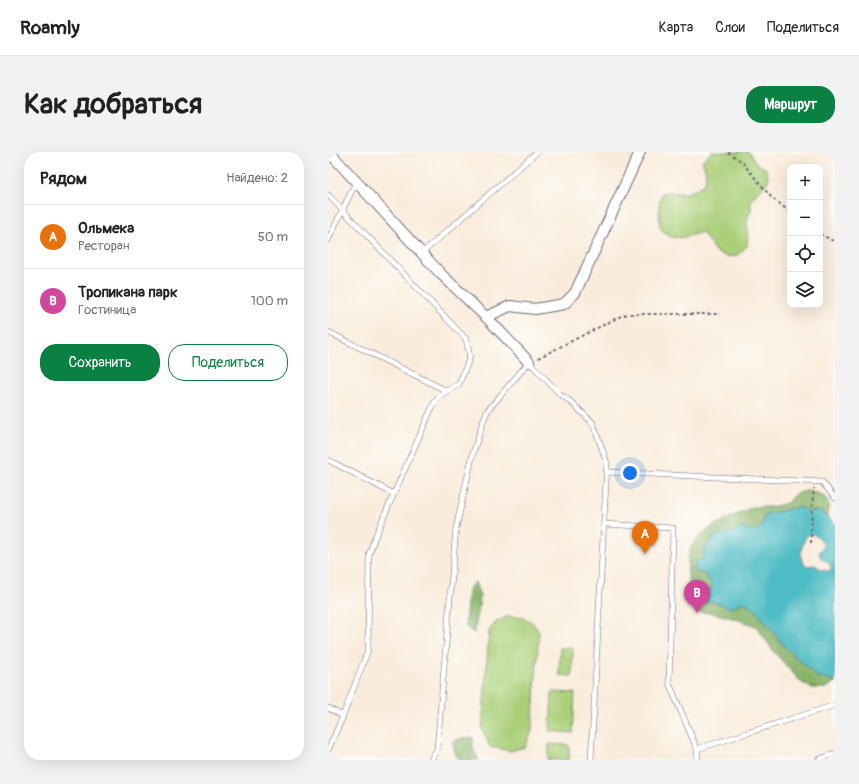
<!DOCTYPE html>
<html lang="ru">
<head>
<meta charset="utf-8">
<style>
	body { margin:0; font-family:Pangolin,sans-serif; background:#f2f2f2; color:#202124 }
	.controls { position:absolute; right:12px; top:12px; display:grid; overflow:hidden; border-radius:8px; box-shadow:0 4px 16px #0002 }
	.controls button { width:36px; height:36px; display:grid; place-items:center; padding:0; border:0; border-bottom:1px solid #e0e0e0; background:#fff; color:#202124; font:20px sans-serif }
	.you { position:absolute; left:302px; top:321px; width:14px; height:14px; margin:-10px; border:3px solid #fff; border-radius:50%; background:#1a73e8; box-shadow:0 0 0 6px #1a73e833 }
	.badge { display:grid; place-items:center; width:26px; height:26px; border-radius:50%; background:#0b8043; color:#fff; font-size:13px; font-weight:700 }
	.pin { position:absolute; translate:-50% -33px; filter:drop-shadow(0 1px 2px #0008) }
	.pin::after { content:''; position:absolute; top:21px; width:14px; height:12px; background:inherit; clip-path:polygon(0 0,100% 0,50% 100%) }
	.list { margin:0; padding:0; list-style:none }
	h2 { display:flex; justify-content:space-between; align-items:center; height:52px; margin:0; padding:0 16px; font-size:17px }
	h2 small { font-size:13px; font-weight:400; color:#757577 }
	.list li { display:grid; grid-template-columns:26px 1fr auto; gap:12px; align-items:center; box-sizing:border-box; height:64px; padding:0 16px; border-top:1px solid #e0e0e0 }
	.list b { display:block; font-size:15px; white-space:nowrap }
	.list p { margin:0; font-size:13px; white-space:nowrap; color:#757577 }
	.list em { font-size:13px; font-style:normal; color:#757577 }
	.actions { display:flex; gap:8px; padding:12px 16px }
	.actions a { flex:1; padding:9px 0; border:1px solid #0b8043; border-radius:16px; text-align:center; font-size:14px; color:#0b8043 }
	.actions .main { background:#0b8043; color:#fff }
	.icon { flex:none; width:22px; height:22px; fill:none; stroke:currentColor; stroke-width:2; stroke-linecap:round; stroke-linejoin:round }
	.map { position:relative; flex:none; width:507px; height:608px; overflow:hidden; border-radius:16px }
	header { display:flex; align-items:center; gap:24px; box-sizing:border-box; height:56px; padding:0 20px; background:#fff; border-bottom:1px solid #e0e0e0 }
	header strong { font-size:19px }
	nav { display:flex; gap:22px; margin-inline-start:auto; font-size:14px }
	.intro { display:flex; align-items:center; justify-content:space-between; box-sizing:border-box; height:96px; padding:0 24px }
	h1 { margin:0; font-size:28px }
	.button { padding:10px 18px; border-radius:16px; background:#0b8043; color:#fff; font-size:14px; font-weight:700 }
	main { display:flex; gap:24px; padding:0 24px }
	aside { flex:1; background:#fff; border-radius:16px; box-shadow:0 4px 16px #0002 }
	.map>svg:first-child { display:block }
	.green { fill:#aacf79; stroke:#66785a }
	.forest { fill:#87b269; stroke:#546a52 }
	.water { fill:#4dbcc4; stroke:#386f80; fill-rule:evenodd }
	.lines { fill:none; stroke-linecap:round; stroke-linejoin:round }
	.service-casing { stroke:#6d6973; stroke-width:6 }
	.minor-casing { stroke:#6d6973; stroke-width:12 }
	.path { stroke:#6d6973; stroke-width:2; stroke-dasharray:3 3; stroke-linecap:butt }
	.service { stroke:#fff; stroke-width:5 }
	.minor { stroke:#fff; stroke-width:10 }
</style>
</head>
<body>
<header>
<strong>Roamly</strong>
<nav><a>Карта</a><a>Слои</a><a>Поделиться</a></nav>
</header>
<div class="intro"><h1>Как добраться</h1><a class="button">Маршрут</a></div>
<main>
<aside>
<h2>Рядом<small>Найдено: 2</small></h2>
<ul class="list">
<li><span class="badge" style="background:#e8710a">A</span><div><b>Ольмека</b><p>Ресторан</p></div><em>50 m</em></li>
<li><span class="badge" style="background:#d1479c">B</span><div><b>Тропикана парк</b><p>Гостиница</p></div><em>100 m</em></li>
</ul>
<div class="actions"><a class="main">Сохранить</a><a>Поделиться</a></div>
</aside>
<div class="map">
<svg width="507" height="608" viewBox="0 0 507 608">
	<rect width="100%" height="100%" fill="#fdfcf7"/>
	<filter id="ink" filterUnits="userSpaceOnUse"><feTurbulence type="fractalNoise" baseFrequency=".025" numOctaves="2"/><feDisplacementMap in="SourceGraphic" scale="8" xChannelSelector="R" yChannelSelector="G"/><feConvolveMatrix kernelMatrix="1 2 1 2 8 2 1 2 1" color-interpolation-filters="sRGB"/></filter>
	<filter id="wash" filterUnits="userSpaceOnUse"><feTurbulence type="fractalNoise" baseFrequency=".012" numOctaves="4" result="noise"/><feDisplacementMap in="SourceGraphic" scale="16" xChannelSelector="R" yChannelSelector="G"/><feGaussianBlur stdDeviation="0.9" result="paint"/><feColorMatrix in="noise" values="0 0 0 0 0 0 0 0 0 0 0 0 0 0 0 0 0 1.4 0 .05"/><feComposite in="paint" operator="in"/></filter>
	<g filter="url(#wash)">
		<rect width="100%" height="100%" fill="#f9ecdc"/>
		<g class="green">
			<path d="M383,0H421L428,11L438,17L441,28L423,48V58L419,68L420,82L419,94L410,103L399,105L387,99L374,80C364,83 352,88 341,84C338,82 334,78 332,75L331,53L334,41L345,40L356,42L367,38L377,31L378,20L374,9Z"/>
			<path d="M180,464L193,465L204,470L211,480L204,579L197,595L183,599L162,595L154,577L161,479L168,470Z"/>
			<path d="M232,496H245L244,524L231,523Z"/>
			<path d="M224,540L247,541L245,581L222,579Z"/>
			<path d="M221,592L241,593V608H220Z"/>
		</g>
		<g class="forest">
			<path d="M482,338C498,346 503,344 499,364C497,363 494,360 491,359C482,357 435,374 425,379L415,376L400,382L383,388L376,398L374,408L367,419L375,421L384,431L383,438L373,449L387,450L403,456L415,450L427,457L458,496L490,525L507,529V530L498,536H483L473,530L446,500L428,474L408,467L385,461L370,460L362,448L360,422V405L363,394L373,383L386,373L424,355H444L459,351C466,341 470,341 482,338Z"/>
			<path d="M147,430L152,444L150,462L146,481L137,474L140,437Z"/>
			<path d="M134,586H145V597L151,608H132L128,603L124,590Z"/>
		</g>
		<path class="water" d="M472,355L481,360L491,359L499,364L507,372V529L490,525L458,496L427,457L415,450L403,456L387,450L373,449L371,439L383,438L384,431L375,421L367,420V409L374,408C377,395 381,390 391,382H400L415,376L425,379L433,375L437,362ZM485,382L492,386L496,394L491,400L493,406L498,409L503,414L502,419L494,418L487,413L479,414C468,405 474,395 478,384Z"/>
	</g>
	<g filter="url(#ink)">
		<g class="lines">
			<defs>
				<g id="service">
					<path d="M0,43L138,187L142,205L131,232L114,242L106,251L46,387L41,403L40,498L15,564L0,598"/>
					<path d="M0,88L28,30"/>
					<path d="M94,101L209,0"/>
					<path d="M0,180L119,239"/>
					<path d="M0,308L66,342"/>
					<path d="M278,320L494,330L507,346"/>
					<path d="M276,372L345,376L341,531L369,597"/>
					<path d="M0,556L15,564"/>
					<path d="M103,608L109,597L128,376L145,301L156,267L160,258L201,210L232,242L243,250L265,271L279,311L263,608"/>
					<path d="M370,608L369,597L507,553"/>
					<path d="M490,608L507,601"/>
				</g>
				<g id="minor">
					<path d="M1,0L112,121L163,170L201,210"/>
					<path d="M158,165L182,154L207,157L236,152L247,141L312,0"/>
				</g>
			</defs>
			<use href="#service" class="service-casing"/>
			<use href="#minor" class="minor-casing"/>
			<g class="path">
				<path d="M400,0L413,9L443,45L462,60"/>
				<path d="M492,82L507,90"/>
				<path d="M210,206L293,164L300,162H392"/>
				<path d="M483,391L484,355L486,336"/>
			</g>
			<use href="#service" class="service"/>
			<use href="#minor" class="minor"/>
		</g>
	</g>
</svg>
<div class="controls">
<button>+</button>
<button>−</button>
<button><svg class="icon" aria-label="locate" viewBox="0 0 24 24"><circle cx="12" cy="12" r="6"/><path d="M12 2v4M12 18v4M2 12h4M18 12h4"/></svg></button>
<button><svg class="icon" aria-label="layers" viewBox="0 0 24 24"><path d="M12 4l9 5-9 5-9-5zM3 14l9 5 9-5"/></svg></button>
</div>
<div class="you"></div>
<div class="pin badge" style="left:317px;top:402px;background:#e8710a">A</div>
<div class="pin badge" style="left:369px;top:461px;background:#d1479c">B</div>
</div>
</main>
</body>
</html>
